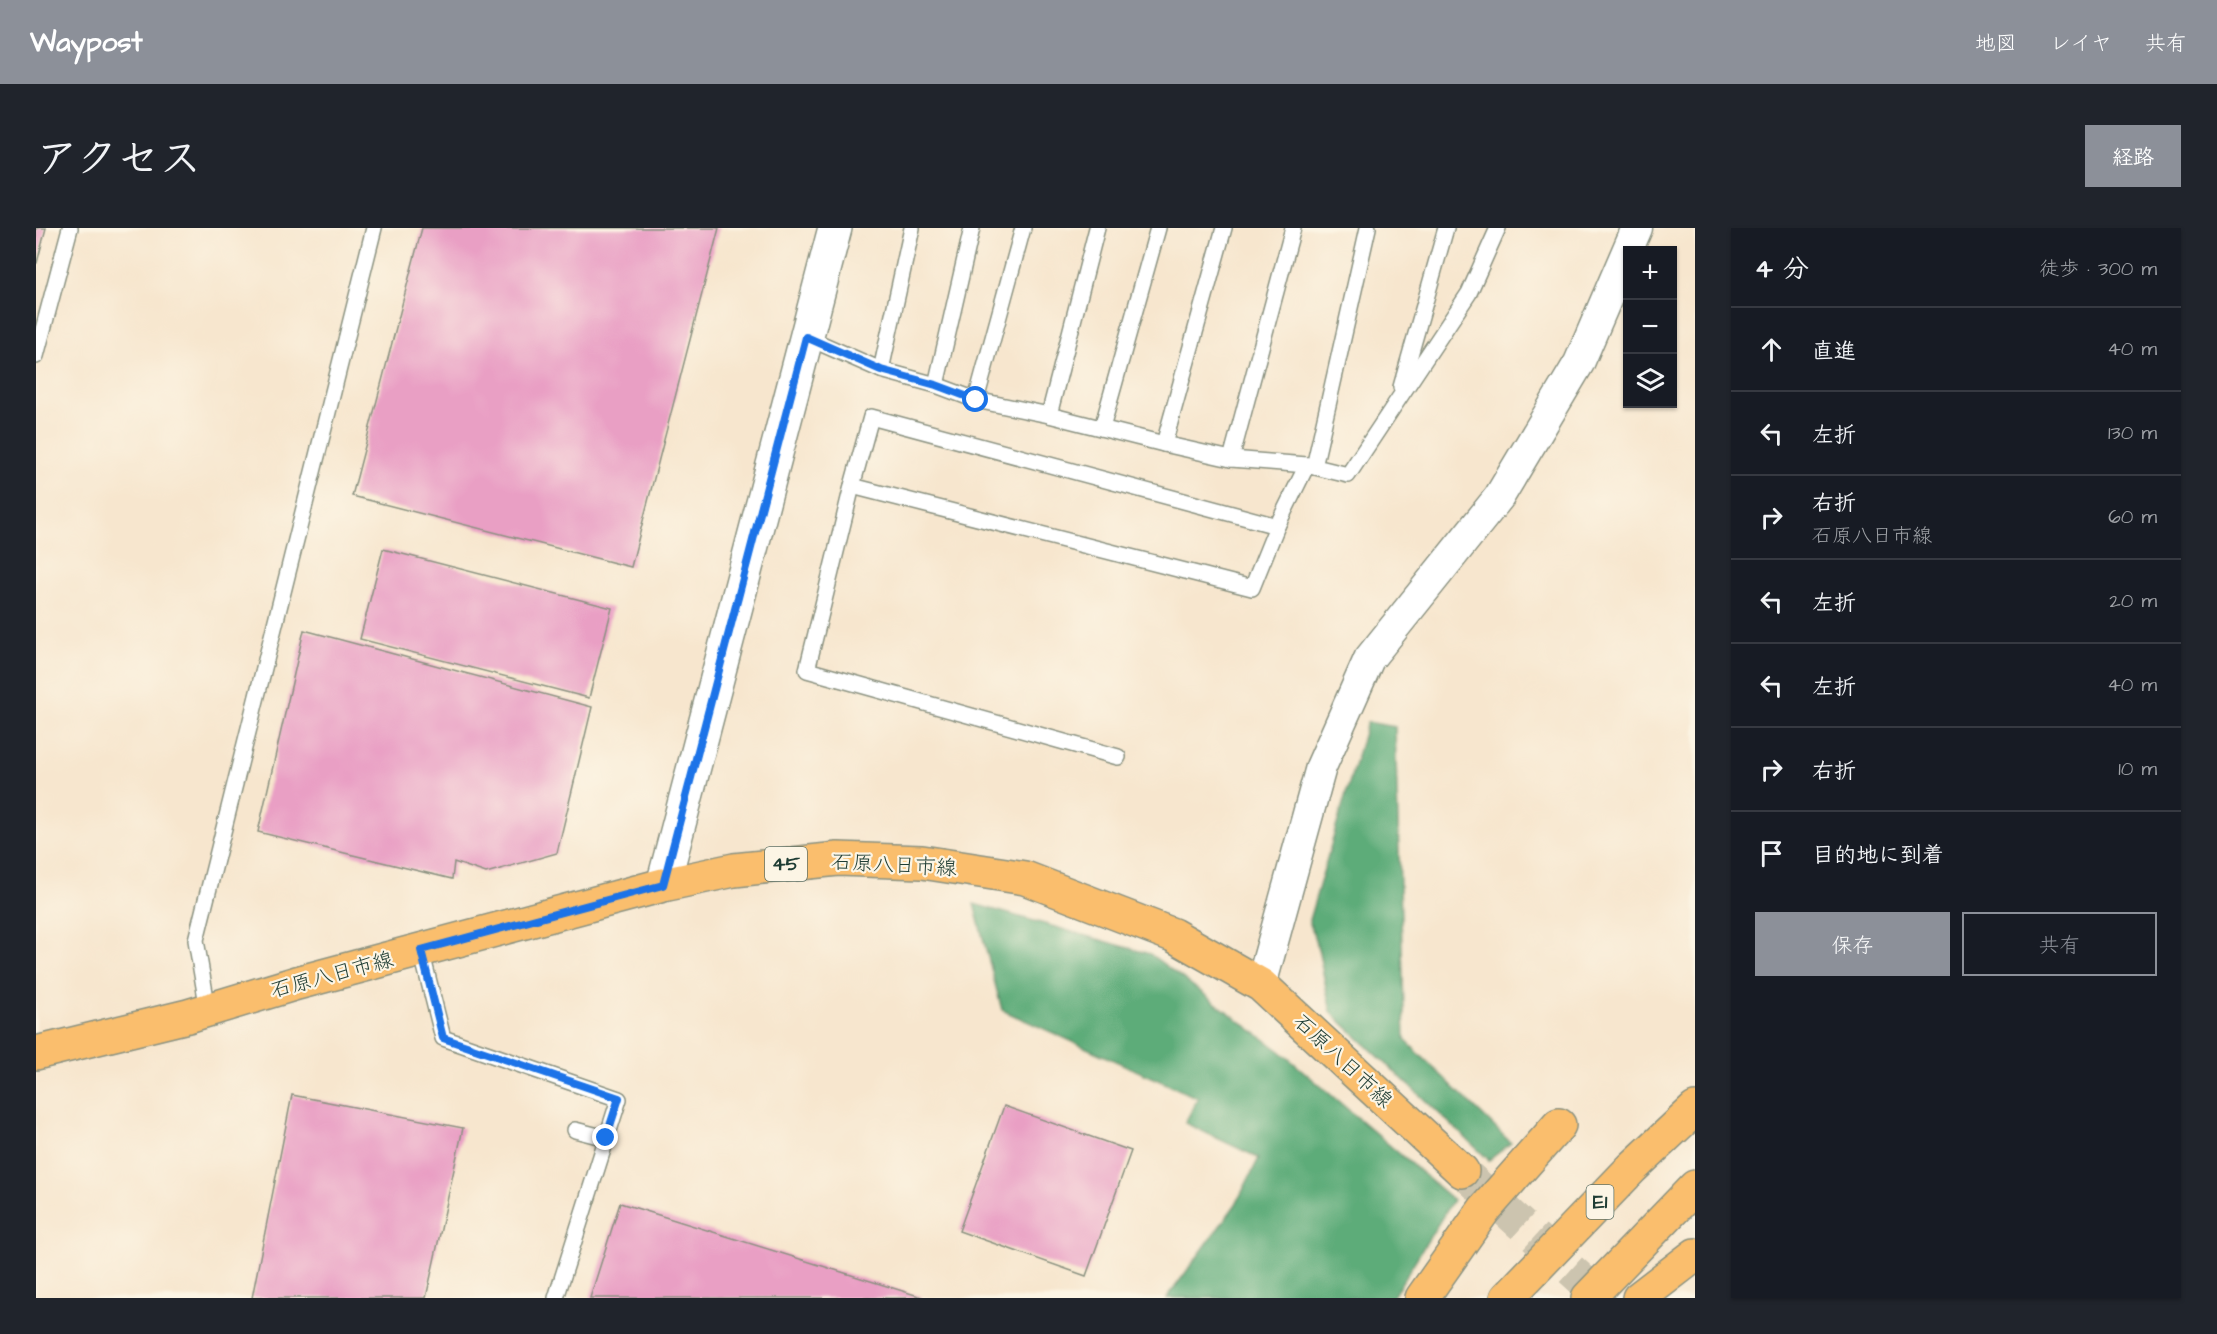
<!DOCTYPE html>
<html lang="ja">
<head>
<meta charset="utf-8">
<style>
	body { margin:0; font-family:"Architects Daughter","Klee One",sans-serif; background:#20242c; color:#f1f3f6 }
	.controls { position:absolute; right:18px; top:18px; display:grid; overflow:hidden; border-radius:0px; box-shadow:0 2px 4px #0004 }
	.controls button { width:54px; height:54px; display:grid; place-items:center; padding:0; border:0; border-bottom:2px solid #363941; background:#171b24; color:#f1f3f6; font:30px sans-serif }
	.stop { position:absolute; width:18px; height:18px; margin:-14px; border:4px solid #1a73e8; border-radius:50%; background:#fff }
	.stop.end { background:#1a73e8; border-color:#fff; box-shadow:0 2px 6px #0008 }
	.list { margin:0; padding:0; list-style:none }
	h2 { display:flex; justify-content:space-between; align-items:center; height:78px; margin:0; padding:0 24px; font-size:26px }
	h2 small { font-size:20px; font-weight:400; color:#9ea1a6 }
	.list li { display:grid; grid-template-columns:39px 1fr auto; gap:18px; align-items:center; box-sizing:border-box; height:84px; padding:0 24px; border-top:2px solid #363941 }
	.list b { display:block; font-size:22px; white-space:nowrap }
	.list p { margin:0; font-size:20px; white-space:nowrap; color:#9ea1a6 }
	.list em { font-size:20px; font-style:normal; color:#9ea1a6 }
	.actions { display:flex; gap:12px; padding:18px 24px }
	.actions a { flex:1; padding:14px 0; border:2px solid #8c9099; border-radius:0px; text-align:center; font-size:21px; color:#8c9099 }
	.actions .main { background:#8c9099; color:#fff }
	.icon { flex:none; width:33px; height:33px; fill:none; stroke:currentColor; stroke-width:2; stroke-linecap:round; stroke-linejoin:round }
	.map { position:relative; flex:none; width:1659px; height:1070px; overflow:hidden; border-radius:0px }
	header { display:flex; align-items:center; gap:36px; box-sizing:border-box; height:84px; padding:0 30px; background:#8c9099; color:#fff }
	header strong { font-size:28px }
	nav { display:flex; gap:33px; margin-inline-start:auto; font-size:21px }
	.intro { display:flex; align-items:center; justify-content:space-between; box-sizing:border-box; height:144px; padding:0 36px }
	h1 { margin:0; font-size:42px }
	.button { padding:15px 27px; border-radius:0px; background:#8c9099; color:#fff; font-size:21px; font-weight:700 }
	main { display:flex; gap:36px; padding:0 36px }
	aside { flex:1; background:#171b24; border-radius:0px; box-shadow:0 2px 4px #0004 }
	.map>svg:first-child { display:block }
	.forest { fill:#5dac79; stroke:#3e7456; stroke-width:1.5 }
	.building { fill:#e99fc4 }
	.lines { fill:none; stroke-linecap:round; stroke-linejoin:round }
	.primary-tunnel { stroke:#ccc4af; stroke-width:33; stroke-dasharray:33 16; stroke-linecap:butt }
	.service-casing { stroke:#8b9281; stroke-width:18 }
	.minor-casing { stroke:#8b9281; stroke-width:33 }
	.tertiary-casing { stroke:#8b9281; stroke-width:36 }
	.primary-casing { stroke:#8b9281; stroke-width:36 }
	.motorway-casing { stroke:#8b9281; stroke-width:36 }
	.service { stroke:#fff; stroke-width:15 }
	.minor { stroke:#fff; stroke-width:30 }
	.tertiary { stroke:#fff; stroke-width:33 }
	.primary { stroke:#fabe6d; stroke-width:33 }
	.motorway { stroke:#fabe6d; stroke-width:33 }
	.route { stroke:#1a73e8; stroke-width:8 }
	.labels { text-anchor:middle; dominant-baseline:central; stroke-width:4.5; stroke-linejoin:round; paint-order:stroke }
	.shield { fill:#fcf5e5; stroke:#617469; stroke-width:1.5 }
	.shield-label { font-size:20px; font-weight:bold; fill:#1f3d34 }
	.street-label { font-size:21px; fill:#1f3d34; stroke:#fcf5e5 }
</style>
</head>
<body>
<header>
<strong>Waypost</strong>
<nav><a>地図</a><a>レイヤ</a><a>共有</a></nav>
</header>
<div class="intro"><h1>アクセス</h1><a class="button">経路</a></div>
<main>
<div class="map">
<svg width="1659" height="1070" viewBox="0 0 1659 1070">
	<rect width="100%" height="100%" fill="#fcf5e5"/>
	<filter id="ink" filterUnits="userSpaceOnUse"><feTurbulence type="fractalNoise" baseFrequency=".0167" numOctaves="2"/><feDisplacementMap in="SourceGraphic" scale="12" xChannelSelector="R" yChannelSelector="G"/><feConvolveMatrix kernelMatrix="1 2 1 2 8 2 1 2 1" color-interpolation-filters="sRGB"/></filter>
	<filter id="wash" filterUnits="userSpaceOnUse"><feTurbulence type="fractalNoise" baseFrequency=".008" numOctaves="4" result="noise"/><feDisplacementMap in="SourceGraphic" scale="24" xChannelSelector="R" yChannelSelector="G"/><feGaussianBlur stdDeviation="1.35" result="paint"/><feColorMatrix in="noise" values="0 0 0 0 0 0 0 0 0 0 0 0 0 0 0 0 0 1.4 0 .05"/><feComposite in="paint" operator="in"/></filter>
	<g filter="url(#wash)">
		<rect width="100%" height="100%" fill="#f7e6ce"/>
		<g class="forest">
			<path d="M1331,494L1359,499L1369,812L1475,915L1453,932L1295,784L1283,725L1273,692Z"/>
			<path d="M938,676L1114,726L1244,823L1417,972L1356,1070H1131L1200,976L1223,930L1149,895L1162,870L966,782Z"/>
		</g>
		<g id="blocks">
			<g class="building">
				<path d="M0,0H10L1,35H0Z"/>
				<path d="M386,0H683L595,339L316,268Z"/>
				<path d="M347,321L576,380L553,470L324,411Z"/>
				<path d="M268,402L556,479L521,625L450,645L418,634L416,651L222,604Z"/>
				<path d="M256,867L427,900L390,1070H216Z"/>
				<path d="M968,878L1095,923L1050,1048L923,1003Z"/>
				<path d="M584,975L886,1069V1070H554Z"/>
			</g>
		</g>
	</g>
	<g filter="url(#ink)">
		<use href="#blocks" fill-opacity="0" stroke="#8b9281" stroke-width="1.5"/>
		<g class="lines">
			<path class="primary-tunnel" d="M1426,943L1566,1070"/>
			<defs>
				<g id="service">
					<path d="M770,109L845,142L900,157L940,172L1013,187L1128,216L1195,231L1271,237L1312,247L1433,65L1462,0"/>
					<path d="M0,128L34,0"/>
					<path d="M845,142L876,0"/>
					<path d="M900,157L936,0"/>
					<path d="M1365,159L1410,0"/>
					<path d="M940,172L987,0"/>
					<path d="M1013,187L1061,0"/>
					<path d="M835,189L1241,298L1216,360L816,258Z"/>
					<path d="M1066,200L1122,0"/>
					<path d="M1128,216L1188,0"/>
					<path d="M1195,231L1257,0"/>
					<path d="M1278,239L1332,0"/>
					<path d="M816,258L771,442L1082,529"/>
					<path d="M1241,298L1271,237"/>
					<path d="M385,722L407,810L583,871L520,1070"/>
					<path d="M172,782L160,712L338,0"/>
					<path d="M539,902L570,910"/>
				</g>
				<path id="minor" d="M1225,757L1285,539L1333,431L1463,269L1543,135L1601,0"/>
				<path id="tertiary" d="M627,657L799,0"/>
				<path id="primary" d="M0,825L152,788L261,755L627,657L698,642L802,631L886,634L989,650L1137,707L1225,757L1426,943"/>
				<g id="motorway">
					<path d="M1386,1070L1448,982L1523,897"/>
					<path d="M1471,1070L1596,940L1659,881"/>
					<path d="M1552,1070L1659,959"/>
					<path d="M1603,1070L1659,1027"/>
				</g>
			</defs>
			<use href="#service" class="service-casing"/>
			<use href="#minor" class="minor-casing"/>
			<use href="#tertiary" class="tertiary-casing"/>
			<use href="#primary" class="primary-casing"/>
			<use href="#motorway" class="motorway-casing"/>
			<use href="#service" class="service"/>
			<use href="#minor" class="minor"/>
			<use href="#tertiary" class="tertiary"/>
			<use href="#primary" class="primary"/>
			<use href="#motorway" class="motorway"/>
		</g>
	</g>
	<g class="lines" filter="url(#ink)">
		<path class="route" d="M570,910L583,870L407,810L385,722L627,657L770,109L845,142L900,157L940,172"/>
	</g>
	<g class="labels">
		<g class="shield">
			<rect x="729" y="619" width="42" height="34" rx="4.5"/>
			<rect x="1550.5" y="957" width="27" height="34" rx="4.5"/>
		</g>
		<g class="shield-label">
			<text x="750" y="636">45</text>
			<text x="1564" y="974">E1</text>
		</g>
		<g class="street-label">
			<text transform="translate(858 637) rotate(3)">石原八日市線</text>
			<text transform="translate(296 747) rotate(-15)">石原八日市線</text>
			<text transform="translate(1307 833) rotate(43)">石原八日市線</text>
		</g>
	</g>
</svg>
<div class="controls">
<button>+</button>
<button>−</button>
<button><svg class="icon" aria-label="layers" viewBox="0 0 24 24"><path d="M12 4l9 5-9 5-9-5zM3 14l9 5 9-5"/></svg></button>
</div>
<div class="stop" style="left:940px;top:172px"></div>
<div class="stop end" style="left:570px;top:910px"></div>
</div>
<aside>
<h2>4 分<small>徒歩 · 300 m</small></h2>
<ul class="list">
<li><svg class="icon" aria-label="ahead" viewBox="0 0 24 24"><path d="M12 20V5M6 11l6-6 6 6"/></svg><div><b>直進</b></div><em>40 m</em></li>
<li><svg class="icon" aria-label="left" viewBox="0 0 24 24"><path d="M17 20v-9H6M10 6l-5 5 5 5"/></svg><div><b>左折</b></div><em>130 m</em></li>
<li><svg class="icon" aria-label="right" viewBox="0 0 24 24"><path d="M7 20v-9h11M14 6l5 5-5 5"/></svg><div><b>右折</b><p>石原八日市線</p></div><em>60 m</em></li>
<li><svg class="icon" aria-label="left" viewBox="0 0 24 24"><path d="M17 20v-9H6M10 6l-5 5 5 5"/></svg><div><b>左折</b></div><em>20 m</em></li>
<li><svg class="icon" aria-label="left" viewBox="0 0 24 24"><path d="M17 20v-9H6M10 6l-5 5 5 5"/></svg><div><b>左折</b></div><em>40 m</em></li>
<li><svg class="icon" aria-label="right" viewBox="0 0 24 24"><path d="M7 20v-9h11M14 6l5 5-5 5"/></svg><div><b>右折</b></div><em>10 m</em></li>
<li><svg class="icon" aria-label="arrive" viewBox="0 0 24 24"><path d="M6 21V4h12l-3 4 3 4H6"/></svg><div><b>目的地に到着</b></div></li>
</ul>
<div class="actions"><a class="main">保存</a><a>共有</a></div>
</aside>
</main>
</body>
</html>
